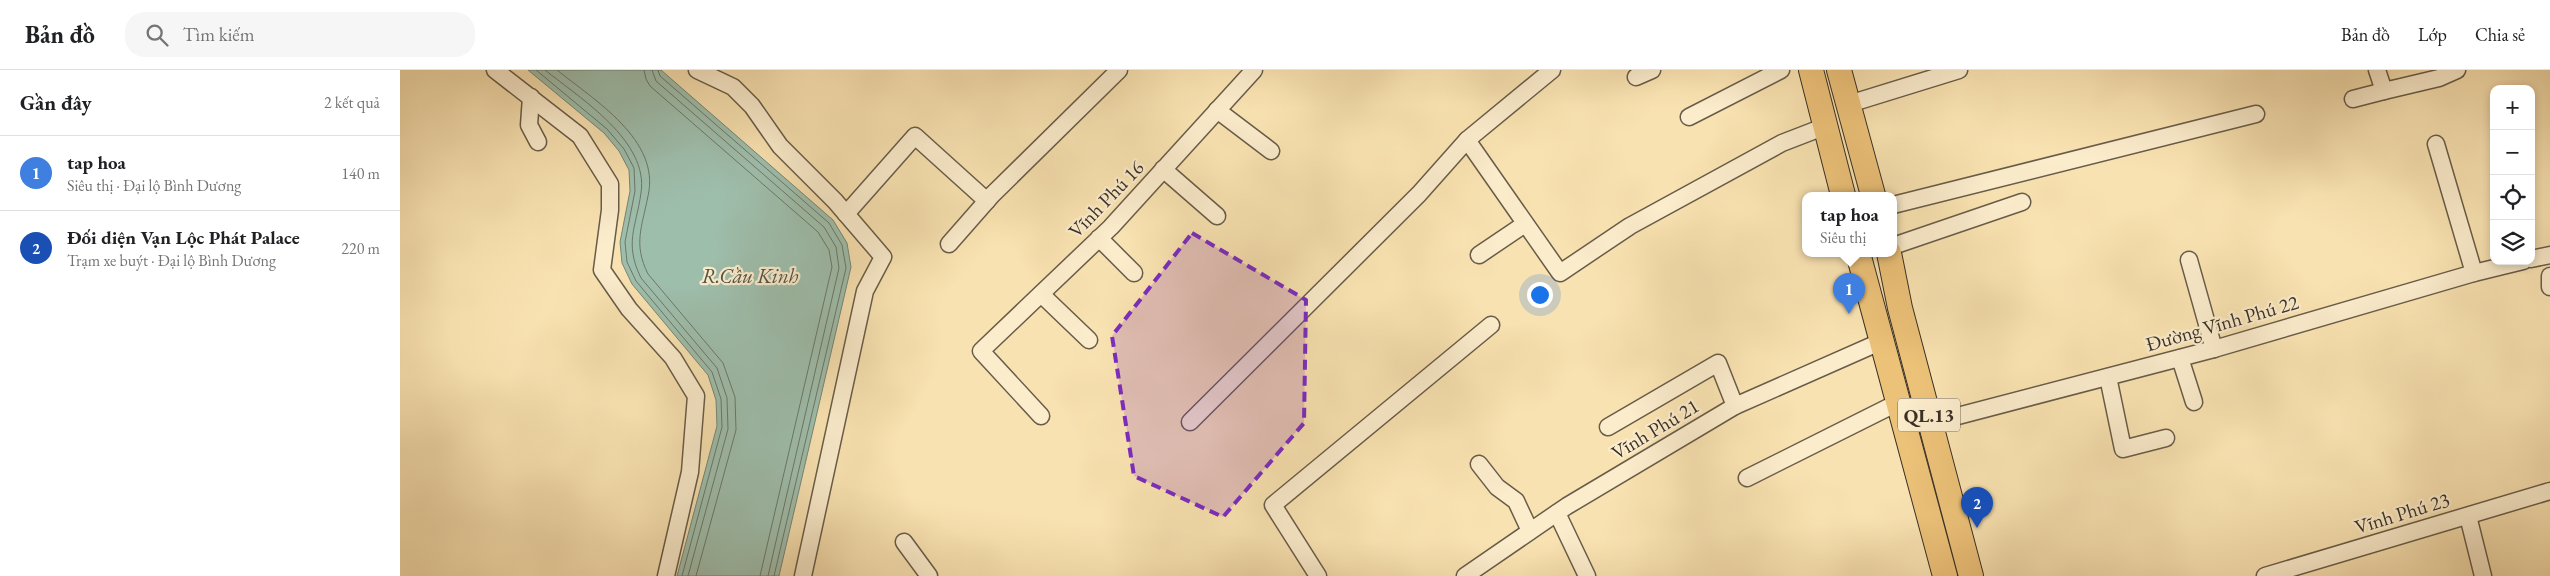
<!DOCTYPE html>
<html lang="vi">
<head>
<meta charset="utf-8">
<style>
	body { margin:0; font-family:"EB Garamond",serif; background:#f6f6f6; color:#202124 }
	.controls { position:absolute; right:15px; top:15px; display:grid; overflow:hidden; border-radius:10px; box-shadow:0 2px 8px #0003 }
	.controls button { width:45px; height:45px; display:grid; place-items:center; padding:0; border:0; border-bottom:1px solid #e0e0e0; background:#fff; color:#202124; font:25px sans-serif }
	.you { position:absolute; left:1139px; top:224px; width:18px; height:18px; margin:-12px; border:4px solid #fff; border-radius:50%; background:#1a73e8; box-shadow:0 0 0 8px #1a73e833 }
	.badge { display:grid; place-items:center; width:32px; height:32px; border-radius:50%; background:#0b8043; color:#fff; font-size:16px; font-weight:700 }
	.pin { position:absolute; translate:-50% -41px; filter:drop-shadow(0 1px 2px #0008) }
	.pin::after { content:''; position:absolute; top:26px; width:18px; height:15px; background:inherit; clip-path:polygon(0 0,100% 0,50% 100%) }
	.popup { position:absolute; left:1402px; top:122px; width:95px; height:65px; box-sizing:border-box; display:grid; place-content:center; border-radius:10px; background:#fff; filter:drop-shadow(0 1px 4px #0005); font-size:16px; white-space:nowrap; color:#757577 }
	.popup b { font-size:19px; color:#202124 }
	.popup::after { content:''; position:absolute; left:50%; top:100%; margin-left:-10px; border:10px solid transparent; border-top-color:#fff }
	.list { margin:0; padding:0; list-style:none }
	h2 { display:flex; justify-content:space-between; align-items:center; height:65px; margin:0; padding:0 20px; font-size:21px }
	h2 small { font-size:16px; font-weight:400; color:#757577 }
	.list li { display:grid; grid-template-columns:32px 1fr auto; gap:15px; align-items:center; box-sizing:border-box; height:75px; padding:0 20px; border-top:1px solid #e0e0e0 }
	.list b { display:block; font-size:19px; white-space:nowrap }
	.list p { margin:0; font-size:16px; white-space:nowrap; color:#757577 }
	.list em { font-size:16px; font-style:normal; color:#757577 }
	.icon { flex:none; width:28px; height:28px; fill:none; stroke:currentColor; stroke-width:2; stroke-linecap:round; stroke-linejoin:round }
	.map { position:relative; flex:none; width:2150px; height:506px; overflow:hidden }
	header { display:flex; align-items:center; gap:30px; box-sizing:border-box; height:70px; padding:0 25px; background:#fff; border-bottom:1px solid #e0e0e0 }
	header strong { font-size:24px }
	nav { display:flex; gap:28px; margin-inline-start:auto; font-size:18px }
	.search { width:350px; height:45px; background:#f6f6f6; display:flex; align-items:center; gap:12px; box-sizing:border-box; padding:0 18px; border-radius:20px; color:#757577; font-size:19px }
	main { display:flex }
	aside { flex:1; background:#fff }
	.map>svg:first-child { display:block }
	.water { fill:#9ebeac; stroke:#758576 }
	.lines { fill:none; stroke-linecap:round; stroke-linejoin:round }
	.shore { stroke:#6b7769; stroke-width:1 }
	.minor-casing { stroke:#685c49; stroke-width:19 }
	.highway-casing { stroke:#383026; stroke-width:26 }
	.minor { stroke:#fbeccc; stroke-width:16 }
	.highway { stroke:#ecc178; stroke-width:24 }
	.marked { fill:#7b2cbf; fill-opacity:0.2; stroke:#7b2cbf; stroke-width:4; stroke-dasharray:10 6; stroke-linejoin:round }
	.labels { text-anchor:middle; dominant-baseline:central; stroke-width:4.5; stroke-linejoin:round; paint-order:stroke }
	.shield { fill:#fbeccc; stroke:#726858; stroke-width:1 }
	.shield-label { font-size:19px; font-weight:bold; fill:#383026 }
	.street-label { font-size:20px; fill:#383026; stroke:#fbeccc }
	.water-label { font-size:21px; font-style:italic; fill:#525448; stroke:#fbeccc }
</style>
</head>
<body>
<header>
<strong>Bản đồ</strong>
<div class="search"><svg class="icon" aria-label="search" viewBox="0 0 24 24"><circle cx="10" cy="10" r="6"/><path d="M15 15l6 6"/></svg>Tìm kiếm</div>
<nav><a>Bản đồ</a><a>Lớp</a><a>Chia sẻ</a></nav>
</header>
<main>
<aside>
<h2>Gần đây<small>2 kết quả</small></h2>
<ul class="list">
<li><span class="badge" style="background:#3f7fe0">1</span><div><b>tap hoa</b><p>Siêu thị · Đại lộ Bình Dương</p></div><em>140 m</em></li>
<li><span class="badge" style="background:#1a4fb4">2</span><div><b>Đối diện Vạn Lộc Phát Palace</b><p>Trạm xe buýt · Đại lộ Bình Dương</p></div><em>220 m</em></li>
</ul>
</aside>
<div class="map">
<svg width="2150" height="506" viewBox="0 0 2150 506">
	<rect width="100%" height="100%" fill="#f9e2b1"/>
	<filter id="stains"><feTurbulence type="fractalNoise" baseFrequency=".004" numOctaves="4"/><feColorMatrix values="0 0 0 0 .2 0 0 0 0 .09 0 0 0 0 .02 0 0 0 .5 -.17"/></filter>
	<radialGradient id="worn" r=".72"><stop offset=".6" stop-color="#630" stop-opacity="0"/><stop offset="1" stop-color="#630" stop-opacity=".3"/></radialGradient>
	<path class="water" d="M128,0H261L433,150L447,173L451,197L379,506H277L317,356L316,330L308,305L232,214L222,193L220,172L230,121L229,100L219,81L204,63Z"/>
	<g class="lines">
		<g class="shore">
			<path d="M136,0L207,59L224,79L234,98L235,121L225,172L227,192L236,211L312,302L321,329L322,357L282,506"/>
			<path d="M145,0C181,29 249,71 241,123C236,158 224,173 241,208L317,298L327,328L328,359L288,506"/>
			<path d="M157,0C194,30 261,70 248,126C242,157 233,174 248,204L323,293L335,327L336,360L296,506"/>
			<path d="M244,0L246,9L250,16L418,162L429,180L432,197L360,506"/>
			<path d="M252,0L256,11L424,157L436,177L439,198L368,506"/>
			<path d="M258,0L260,6L429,153L442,175L446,198L374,506"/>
		</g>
		<defs>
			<g id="minor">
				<path d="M95,0L180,66L210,114V140L202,200L229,239L273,288L296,326L290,402L266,506"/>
				<path d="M297,0L333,17L352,36L380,76L435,131L483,187L465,221L403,506"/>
				<path d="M1977,0L1984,21L2039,8L2057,0"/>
				<path d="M1236,7L1252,0"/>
				<path d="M131,27L129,55L138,72"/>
				<path d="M1953,29L1984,21"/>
				<path d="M1449,34L1559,0"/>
				<path d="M817,40L871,81"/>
				<path d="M1289,47L1381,0"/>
				<path d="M1067,70L1152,0"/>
				<path d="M2036,74L2074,203"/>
				<path d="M763,99L817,146"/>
				<path d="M1493,135L1856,44"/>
				<path d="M446,144L515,66L587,131"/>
				<path d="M699,168L734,203"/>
				<path d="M549,174L592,125L719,0"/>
				<path d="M1493,176L1622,132"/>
				<path d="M1079,185L1125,154"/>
				<path d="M2131,189L2150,185"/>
				<path d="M1789,190L1814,279"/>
				<path d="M2150,206V217"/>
				<path d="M641,224L689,270"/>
				<path d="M1780,288L1794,332"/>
				<path d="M1708,307L1723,379L1766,368"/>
				<path d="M641,346L581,281L711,157L854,0"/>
				<path d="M790,352L1019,124L1067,70L1160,203L1230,156L1382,73L1426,56"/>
				<path d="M1531,353L1814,279L2074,203L2123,191"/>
				<path d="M1208,357L1318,293L1335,336"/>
				<path d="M1079,394L1097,417L1116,431L1130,461"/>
				<path d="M1347,408L1499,332"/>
				<path d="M1157,443L1187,506"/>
				<path d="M2068,446L2083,506"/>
				<path d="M504,472L529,506"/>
				<path d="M918,506L873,435L1091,255"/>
				<path d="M1065,506L1167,436L1335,336L1480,272"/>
				<path d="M1865,506L2150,421"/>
			</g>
			<g id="highway">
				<path d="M1411,0L1443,125"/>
				<path d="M1439,0L1473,125"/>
				<path d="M1458,183L1545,506"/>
				<path d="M1489,183L1500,238L1571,506"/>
			</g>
		</defs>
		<use href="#minor" class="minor-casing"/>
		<use href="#highway" class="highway-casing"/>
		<use href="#minor" class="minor"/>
		<use href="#highway" class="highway"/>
	</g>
	<path class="marked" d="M792,163L906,230L904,353L823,447L734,406L712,266Z"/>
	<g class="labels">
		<rect class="shield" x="1498" y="328.5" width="62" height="33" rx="4"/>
		<g class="shield-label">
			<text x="1529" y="345">QL.13</text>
		</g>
		<g class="street-label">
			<text transform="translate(706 129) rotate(-46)">Vĩnh Phú 16</text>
			<text transform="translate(1822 253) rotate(-16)">Đường Vĩnh Phú 22</text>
			<text transform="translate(1255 359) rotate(-31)">Vĩnh Phú 21</text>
			<text transform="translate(2002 443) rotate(-17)">Vĩnh Phú 23</text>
		</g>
		<g class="water-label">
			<text x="350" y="205">R.Cầu Kinh</text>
		</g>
	</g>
	<rect width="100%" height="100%" filter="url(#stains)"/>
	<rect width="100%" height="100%" fill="url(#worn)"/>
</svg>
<div class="controls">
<button>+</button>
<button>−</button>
<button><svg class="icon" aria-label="locate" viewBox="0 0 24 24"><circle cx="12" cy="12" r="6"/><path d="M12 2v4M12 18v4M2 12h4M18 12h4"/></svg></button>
<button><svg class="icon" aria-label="layers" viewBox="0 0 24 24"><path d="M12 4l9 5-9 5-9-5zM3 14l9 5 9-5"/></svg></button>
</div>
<div class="you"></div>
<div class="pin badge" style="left:1449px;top:244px;background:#3f7fe0">1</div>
<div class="popup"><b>tap hoa</b>Siêu thị</div>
<div class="pin badge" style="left:1577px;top:458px;background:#1a4fb4">2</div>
</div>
</main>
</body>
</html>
